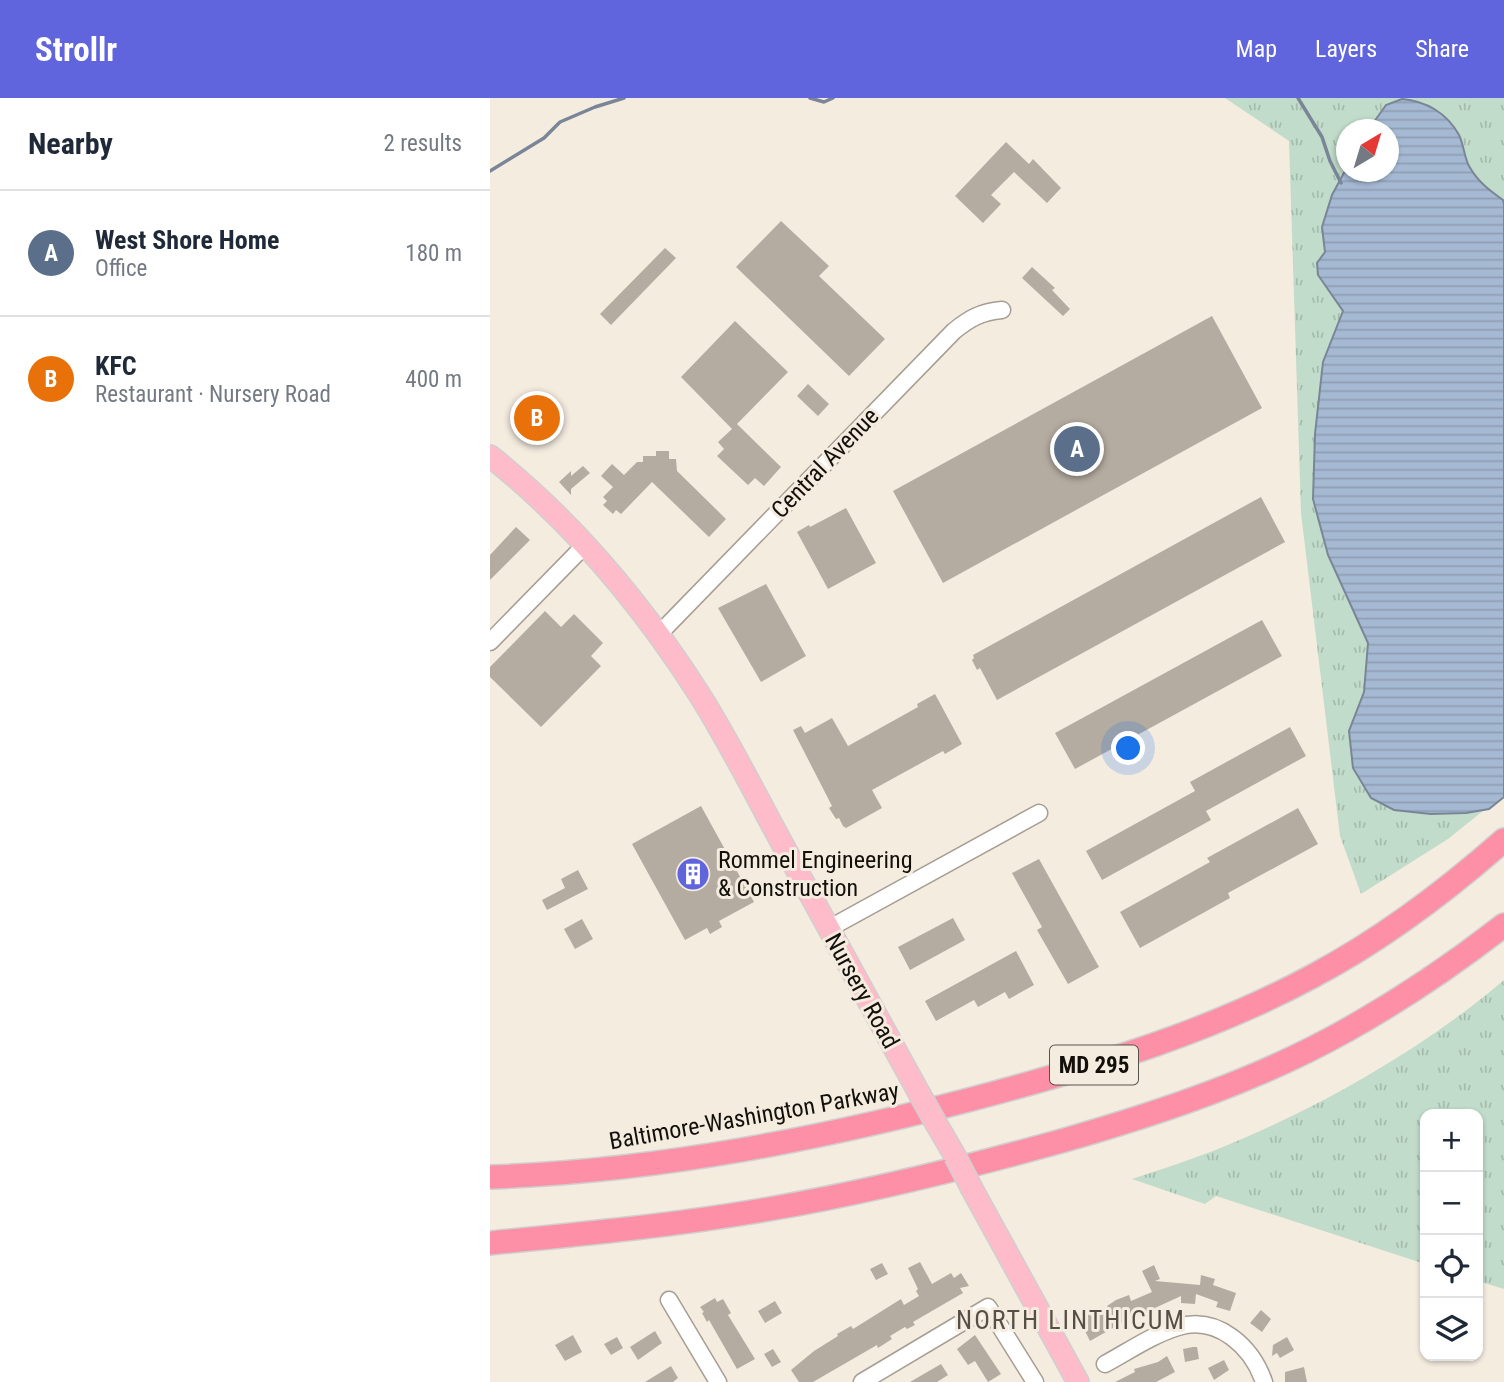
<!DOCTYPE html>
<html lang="en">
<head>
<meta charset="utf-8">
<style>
	body { margin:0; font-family:"Roboto Condensed",sans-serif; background:#f2f2f3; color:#1f2937 }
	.controls { position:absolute; right:21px; bottom:21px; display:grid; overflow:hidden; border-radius:14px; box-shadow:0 2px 5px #0004 }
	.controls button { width:63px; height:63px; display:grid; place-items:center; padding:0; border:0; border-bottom:2px solid #e0e1e3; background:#fff; color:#1f2937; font:35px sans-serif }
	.compass { position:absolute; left:846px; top:21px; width:63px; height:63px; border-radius:50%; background:#fff; box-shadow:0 2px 5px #0004; rotate:38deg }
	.you { position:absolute; left:639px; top:651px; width:24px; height:24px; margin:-18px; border:5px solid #fff; border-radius:50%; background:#1a73e8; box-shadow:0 0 0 10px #1a73e833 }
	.badge { display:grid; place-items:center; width:46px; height:46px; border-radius:50%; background:#6165dd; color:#fff; font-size:23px; font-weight:700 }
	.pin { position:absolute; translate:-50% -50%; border:4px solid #fff; box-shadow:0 2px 7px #0006 }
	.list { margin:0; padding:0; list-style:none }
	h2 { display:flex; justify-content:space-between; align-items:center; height:91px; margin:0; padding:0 28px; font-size:30px }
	h2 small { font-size:23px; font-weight:400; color:#747a83 }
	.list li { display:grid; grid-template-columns:46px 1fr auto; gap:21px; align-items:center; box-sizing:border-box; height:126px; padding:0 28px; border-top:2px solid #e0e1e3 }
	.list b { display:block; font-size:26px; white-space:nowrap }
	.list p { margin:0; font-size:23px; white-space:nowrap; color:#747a83 }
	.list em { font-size:23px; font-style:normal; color:#747a83 }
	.icon { flex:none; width:38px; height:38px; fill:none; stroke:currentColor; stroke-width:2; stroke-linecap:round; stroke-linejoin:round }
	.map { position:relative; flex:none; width:1014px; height:1284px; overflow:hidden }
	header { display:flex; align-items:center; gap:42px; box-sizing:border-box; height:98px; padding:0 35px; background:#6165dd; color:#fff }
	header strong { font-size:33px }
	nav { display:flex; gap:38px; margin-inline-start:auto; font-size:24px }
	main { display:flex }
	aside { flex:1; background:#fff }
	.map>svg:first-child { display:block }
	.park { fill:url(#park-tufts); fill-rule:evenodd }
	.water { fill:url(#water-rules); stroke:#7a8697; stroke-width:2 }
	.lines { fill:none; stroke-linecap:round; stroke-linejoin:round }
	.stream { stroke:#7a8697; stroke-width:3.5 }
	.building { fill:#b5aca1 }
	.minor-casing { stroke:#a79e93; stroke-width:19 }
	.major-casing { stroke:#d0cfce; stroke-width:24 }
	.highway-casing { stroke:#d0cfce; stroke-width:26 }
	.minor { stroke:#fff; stroke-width:16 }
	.major { stroke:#febcca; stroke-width:21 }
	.highway { stroke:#fd8fa6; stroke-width:23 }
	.major-bridge-casing { stroke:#d0cfce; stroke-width:24; stroke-linecap:butt }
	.major-bridge { stroke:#febcca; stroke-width:21 }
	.labels { text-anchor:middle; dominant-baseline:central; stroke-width:6; stroke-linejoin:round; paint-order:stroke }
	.shield { fill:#f5ece0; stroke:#57524c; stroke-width:2 }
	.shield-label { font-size:23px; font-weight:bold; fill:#13100c }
	.street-label { font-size:24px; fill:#13100c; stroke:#f5ece0 }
	.poi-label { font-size:24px; fill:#13100c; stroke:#f5ece0; text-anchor:start }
	.neighbourhood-label { font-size:26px; letter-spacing:2px; fill:#564f45; stroke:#f5ece0 }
</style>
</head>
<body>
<header>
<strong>Strollr</strong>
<nav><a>Map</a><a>Layers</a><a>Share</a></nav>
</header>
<main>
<aside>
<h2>Nearby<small>2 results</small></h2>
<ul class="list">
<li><span class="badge" style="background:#5c6f8a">A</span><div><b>West Shore Home</b><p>Office</p></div><em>180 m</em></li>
<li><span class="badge" style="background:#e8710a">B</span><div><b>KFC</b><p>Restaurant · Nursery Road</p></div><em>400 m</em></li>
</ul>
</aside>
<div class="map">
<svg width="1014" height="1284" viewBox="0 0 1014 1284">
	<defs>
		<pattern id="park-tufts" width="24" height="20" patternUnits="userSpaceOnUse" patternTransform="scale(1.75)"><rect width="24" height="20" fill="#c1dcca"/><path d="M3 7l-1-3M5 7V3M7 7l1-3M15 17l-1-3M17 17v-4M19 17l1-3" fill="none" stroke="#a5bcac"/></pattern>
		<pattern id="water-rules" width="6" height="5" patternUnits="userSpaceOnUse" patternTransform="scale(1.75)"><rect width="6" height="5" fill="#a6b9d3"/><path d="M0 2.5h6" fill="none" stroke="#8e9eb4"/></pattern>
	</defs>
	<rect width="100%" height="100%" fill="#f5ece0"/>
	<g class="park">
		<path d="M735,0H1014V696L958,741L871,796L850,738L811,415L799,43ZM856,32H898V74H856Z"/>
		<path d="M1014,882V1191L988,1183V1016H935V1166L726,1098L715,1106L642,1081C669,1072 697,1063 723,1053C824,1013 932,952 1014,882Z"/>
	</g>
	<path class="water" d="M912,1C936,3 957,15 969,37C974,47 974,59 979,68C988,84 999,92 1013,102L1014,106V699L999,711L976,715L941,716L904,712L881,700L863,670L859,633L874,594L878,545L838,457L823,401L825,336L833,264L853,213L828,177L827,165L835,154L832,129L842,97L856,71V74H898V32L879,31L896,7Z"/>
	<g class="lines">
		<g class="stream">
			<path d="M320,0L334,4L343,0"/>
			<path d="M808,0L832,39L840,63L851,85"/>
			<path d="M0,73L54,40L70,24L105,9L134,0"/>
		</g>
	</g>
	<g class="building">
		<path d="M516,44L539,66L543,61L571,90L557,105L524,74L501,97L511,106L493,125L465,98Z"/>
		<path d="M291,123L339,168L329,178L395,241L359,278L246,169Z"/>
		<path d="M175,150L186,160L121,227L110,216Z"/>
		<path d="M542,169L565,190L562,192L580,211L573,218L532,180Z"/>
		<path d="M722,218L772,310L453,485L403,393Z"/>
		<path d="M245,223L298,274L247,326L291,369L274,388L265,380L258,387L227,358L234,351L228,344L242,331L191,279Z"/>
		<path d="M318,286L339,306L328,318L307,298Z"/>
		<path d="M55,300L69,317L52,334L48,330L38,340L27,329L43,309L45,311Z"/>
		<path d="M166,353H179V361H186L187,373L236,421L219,439L162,384L131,416L126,412L123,416L113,407L117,403L113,399L123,389L111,378L122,366L134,377L147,364H153V358H166Z"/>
		<path d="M93,368L100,375L81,391V397L69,384L81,373V378Z"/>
		<path d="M771,399L795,444L507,602L490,570L487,572L482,562L484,560L483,557Z"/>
		<path d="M356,410L386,465L338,491L307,434L319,427L320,429Z"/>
		<path d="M26,429L40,442L0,482V457Z"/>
		<path d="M276,486L316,558L271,584L228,510Z"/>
		<path d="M55,513L71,529L84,516L113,545L101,558L111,568L51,629L0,579V569Z"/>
		<path d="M772,522L792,558L585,671L565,635Z"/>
		<path d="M445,596L472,646L455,656L453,653L382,692L392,710L356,730L353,728L349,720L346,721L339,710L342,708L303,632L311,628L315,635L342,620L358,648L428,609L427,606Z"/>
		<path d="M800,629L816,658L716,713L721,722L612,782L596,753L705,693L700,684Z"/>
		<path d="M211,708L264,804L229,823L232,829L220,836L217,830L195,842L142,746Z"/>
		<path d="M808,710L828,746L738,795L740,800L650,850L630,814L720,764L717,760Z"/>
		<path d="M549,761L609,869L578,886L547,832L552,829L522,775Z"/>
		<path d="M88,772L98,791L57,812L52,802L75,790L71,781Z"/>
		<path d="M463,820L475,842L420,872L408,849Z"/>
		<path d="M92,821L103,841L85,851L74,831Z"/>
		<path d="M526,853L544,887L519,901L515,894L488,909L484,902L446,923L435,903Z"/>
		<path d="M430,1164L442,1186L461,1175L464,1180L471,1175L479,1188L470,1190L473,1195L423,1224L425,1227L417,1231L415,1229L400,1238L402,1241L388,1250L387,1247L323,1284H309L301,1272L324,1253L348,1238L347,1236L361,1228L363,1231L411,1201L414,1207L429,1198L426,1193L428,1191L418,1170Z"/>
		<path d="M392,1165L398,1176L386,1182L380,1171Z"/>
		<path d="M664,1167L670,1181L665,1183L710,1187L711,1177L725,1181L723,1187L746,1195L740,1213L726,1209L728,1204L706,1196L705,1206L691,1205V1198L630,1226L600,1243L588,1219L597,1214L601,1218L609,1216L619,1211L617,1208L626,1202L639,1197L641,1203L662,1194L652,1173Z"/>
		<path d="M225,1200L227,1204L233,1201L241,1215L238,1217L265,1261L247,1271L219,1222L217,1224L212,1215L214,1214L210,1209Z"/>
		<path d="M285,1203L292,1215L275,1225L268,1213Z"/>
		<path d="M771,1212L781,1221L772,1234L760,1225Z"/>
		<path d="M165,1233L172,1245L148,1262L140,1249Z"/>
		<path d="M83,1237L92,1254L75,1263L65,1247Z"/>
		<path d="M485,1237L511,1276L498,1284L485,1263L478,1267L467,1251Z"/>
		<path d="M127,1239L133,1250L121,1257L114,1246Z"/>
		<path d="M797,1239L804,1252L790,1260L787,1255L782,1258L783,1247Z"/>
		<path d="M703,1249H707L709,1261L695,1264L693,1251Z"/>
		<path d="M283,1251L291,1264L282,1269L274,1256Z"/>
		<path d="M677,1258L685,1274L666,1284H625L645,1274L644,1271L668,1264Z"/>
		<path d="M734,1262L739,1272L724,1282L718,1270Z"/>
		<path d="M451,1266L458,1277L447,1284H420Z"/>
		<path d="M181,1268L188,1280L183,1284H155Z"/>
		<path d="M814,1269L817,1284H795V1274Z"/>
	</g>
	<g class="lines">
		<defs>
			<g id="minor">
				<path d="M169,536L464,233C480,220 491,214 512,212"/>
				<path d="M0,544L96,446"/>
				<path d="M338,831L549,715"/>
				<path d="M179,1202L228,1284"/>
				<path d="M615,1266C639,1253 662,1237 688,1229C728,1217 762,1249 774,1284"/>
				<path d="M372,1284L498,1209L545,1284"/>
			</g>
			<g id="major">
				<path d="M0,358C84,425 151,505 209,596C242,648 269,704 299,758C342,837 385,916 429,995"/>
				<path d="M447,1027L465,1058"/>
				<path d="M482,1091L588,1284"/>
			</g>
			<g id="highway">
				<path d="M0,1079C169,1073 337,1040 501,996C612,966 721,933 823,878C893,841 955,794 1014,742"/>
				<path d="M0,1145C93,1136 187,1127 279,1111C379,1094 478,1069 575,1042C672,1014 768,982 857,932C912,901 964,866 1014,827"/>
			</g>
		</defs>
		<use href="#minor" class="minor-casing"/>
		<use href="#major" class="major-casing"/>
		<use href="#highway" class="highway-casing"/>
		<use href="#minor" class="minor"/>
		<use href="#major" class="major"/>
		<use href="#highway" class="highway"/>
		<defs>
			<g id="major-bridge">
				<path d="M429,995L447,1027"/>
				<path d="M465,1058L482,1091"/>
			</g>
		</defs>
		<use href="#major-bridge" class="major-bridge-casing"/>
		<use href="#major-bridge" class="major-bridge"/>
	</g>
	<defs>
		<symbol id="building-disc" viewBox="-11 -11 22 22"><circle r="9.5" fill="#6165dd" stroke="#f5ece0"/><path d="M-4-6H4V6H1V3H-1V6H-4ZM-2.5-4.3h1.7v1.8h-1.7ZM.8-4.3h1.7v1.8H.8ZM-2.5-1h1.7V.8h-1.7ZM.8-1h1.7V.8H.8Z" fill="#fff"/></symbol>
	</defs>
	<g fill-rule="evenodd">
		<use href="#building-disc" x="184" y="757" width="38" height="38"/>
	</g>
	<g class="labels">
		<rect class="shield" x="560" y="947.5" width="88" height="39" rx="5"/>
		<g class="shield-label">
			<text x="604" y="967">MD 295</text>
		</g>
		<g class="street-label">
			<text transform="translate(335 365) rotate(-46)">Central Avenue</text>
			<text transform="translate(372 893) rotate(61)">Nursery Road</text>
			<text transform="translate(264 1018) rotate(-10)">Baltimore-Washington Parkway</text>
		</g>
		<g class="poi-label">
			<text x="228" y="762">Rommel Engineering<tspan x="228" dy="28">&amp; Construction</tspan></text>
		</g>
		<g class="neighbourhood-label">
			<text x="581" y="1222">NORTH LINTHICUM</text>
		</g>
	</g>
</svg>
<div class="controls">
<button>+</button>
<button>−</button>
<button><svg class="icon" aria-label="locate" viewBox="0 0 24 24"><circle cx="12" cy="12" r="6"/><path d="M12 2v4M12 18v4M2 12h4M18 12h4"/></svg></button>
<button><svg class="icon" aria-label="layers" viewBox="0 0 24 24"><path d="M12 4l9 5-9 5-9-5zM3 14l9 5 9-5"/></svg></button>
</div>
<svg class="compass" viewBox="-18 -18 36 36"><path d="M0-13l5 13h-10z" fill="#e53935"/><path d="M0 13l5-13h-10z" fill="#747a83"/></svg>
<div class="you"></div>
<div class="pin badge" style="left:587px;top:351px;background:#5c6f8a">A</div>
<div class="pin badge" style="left:47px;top:320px;background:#e8710a">B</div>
</div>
</main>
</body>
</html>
